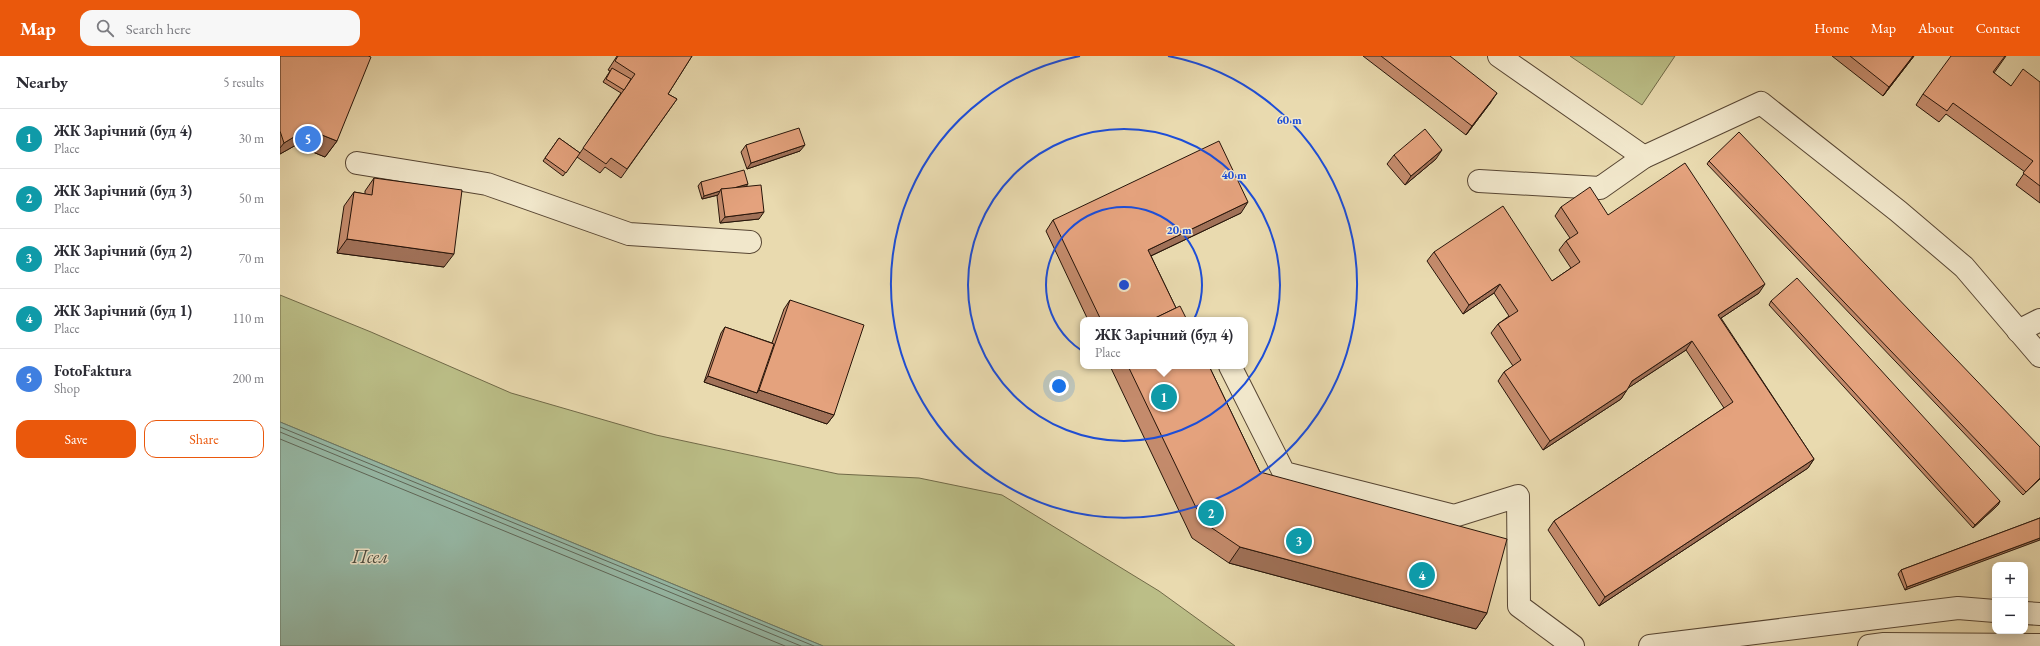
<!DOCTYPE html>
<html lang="en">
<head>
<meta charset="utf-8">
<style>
	body { margin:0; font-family:"EB Garamond",serif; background:#f7f7f7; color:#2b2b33 }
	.controls { position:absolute; right:12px; bottom:12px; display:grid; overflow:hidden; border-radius:8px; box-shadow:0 2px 10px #0003 }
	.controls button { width:36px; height:36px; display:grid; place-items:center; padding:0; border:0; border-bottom:1px solid #e1e1e2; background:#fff; color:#2b2b33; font:20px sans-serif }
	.you { position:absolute; left:779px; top:330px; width:14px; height:14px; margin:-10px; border:3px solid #fff; border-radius:50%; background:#1a73e8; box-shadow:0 0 0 6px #1a73e833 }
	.badge { display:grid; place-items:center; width:26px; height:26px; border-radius:50%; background:#ea580c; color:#fff; font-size:13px; font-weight:700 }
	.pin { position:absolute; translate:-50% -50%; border:2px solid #fff; box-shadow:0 1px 4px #0006 }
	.popup { position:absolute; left:800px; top:261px; width:168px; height:52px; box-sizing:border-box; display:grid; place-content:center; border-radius:8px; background:#fff; filter:drop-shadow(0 1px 3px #0005); font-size:13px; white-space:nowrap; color:#7c7c81 }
	.popup b { font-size:15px; color:#2b2b33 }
	.popup::after { content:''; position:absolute; left:50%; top:100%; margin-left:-8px; border:8px solid transparent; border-top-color:#fff }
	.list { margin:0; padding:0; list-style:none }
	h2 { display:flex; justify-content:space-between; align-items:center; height:52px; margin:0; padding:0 16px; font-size:17px }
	h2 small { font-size:13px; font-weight:400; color:#7c7c81 }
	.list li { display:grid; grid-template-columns:26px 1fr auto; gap:12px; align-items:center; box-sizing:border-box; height:60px; padding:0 16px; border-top:1px solid #e1e1e2 }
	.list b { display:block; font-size:15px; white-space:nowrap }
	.list p { margin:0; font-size:13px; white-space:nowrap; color:#7c7c81 }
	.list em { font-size:13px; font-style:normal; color:#7c7c81 }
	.actions { display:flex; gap:8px; padding:12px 16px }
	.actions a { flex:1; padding:9px 0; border:1px solid #ea580c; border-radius:12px; text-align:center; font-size:14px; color:#ea580c }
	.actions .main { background:#ea580c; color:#fff }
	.icon { flex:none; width:22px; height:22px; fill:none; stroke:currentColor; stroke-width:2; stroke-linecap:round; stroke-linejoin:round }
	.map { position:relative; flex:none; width:1760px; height:590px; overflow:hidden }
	header { display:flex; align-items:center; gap:24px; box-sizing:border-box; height:56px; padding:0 20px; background:#ea580c; color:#fff }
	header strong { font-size:19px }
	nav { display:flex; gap:22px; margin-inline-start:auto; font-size:14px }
	.search { width:280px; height:36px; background:#f7f7f7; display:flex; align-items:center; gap:10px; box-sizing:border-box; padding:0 14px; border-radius:12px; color:#7c7c81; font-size:15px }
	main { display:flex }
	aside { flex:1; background:#fff }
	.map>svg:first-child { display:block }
	.green { fill:#bbbe87; stroke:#716a48 }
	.water { fill:#97bba9; stroke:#6a7969 }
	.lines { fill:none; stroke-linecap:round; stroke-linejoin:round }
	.shore { stroke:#5f685a; stroke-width:1 }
	.minor-casing { stroke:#584633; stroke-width:24 }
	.minor { stroke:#f1e7cb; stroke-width:22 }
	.wall { fill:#c48b6c; stroke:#27150a }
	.shaded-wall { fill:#a07158; stroke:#27150a }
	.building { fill:#e4a27d; stroke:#27150a }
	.ring { fill:none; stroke:#1d4ed8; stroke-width:2 }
	.labels { text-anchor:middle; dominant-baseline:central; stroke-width:3; stroke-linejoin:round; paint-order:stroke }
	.water-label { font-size:19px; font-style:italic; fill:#4e4f42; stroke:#f1e7cb }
	.centre { fill:#1d4ed8; stroke:#f1e7cb; stroke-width:2 }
	.ring-label { font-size:12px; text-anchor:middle; font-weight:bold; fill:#1d4ed8; stroke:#f1e7cb; stroke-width:3; stroke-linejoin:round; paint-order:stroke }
</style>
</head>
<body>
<header>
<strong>Map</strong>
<div class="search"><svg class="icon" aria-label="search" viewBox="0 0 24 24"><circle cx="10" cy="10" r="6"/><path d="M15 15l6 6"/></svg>Search here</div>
<nav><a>Home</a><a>Map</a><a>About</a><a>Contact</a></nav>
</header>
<main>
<aside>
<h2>Nearby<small>5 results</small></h2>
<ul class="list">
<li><span class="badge" style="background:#0f9aa8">1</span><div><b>ЖК Зарічний (буд 4)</b><p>Place</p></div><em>30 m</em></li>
<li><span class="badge" style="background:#0f9aa8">2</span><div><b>ЖК Зарічний (буд 3)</b><p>Place</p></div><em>50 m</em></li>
<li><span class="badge" style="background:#0f9aa8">3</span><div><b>ЖК Зарічний (буд 2)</b><p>Place</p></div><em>70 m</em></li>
<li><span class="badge" style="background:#0f9aa8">4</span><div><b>ЖК Зарічний (буд 1)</b><p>Place</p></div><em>110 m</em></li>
<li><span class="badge" style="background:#3f7fe0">5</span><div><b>FotoFaktura</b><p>Shop</p></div><em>200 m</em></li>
</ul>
<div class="actions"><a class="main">Save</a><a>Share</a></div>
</aside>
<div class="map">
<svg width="1760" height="590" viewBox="0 0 1760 590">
	<rect width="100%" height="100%" fill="#e9daaf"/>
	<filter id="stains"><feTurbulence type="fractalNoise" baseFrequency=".005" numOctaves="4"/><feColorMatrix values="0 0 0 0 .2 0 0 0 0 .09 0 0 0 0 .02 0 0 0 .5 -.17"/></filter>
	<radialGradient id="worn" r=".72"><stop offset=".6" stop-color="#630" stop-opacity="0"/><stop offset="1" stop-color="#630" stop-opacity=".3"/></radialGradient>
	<g class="green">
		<path d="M1290,0H1395L1362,49Z"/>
		<path d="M0,239L91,276L231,337L376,379L558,418L639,422L722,439L879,535L955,590H543L0,366Z"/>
	</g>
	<path class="water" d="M0,366L543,590H0Z"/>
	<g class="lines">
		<g class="shore">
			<path d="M0,371L534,590"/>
			<path d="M0,376L521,590"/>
			<path d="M0,383L505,590"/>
		</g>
		<defs>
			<g id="minor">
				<path d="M1219,0L1364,101"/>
				<path d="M77,107L207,128L349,178L470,186"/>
				<path d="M1199,125L1320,132L1364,101L1481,47L1618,155L1684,211L1760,300"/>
				<path d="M1738,275L1760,264"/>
				<path d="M950,310L1004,417L1174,460L1238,440L1239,550L1293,590"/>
				<path d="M1745,557L1760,558"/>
				<path d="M1370,590L1678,552L1715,555"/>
				<path d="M1589,590L1604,588L1760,589"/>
			</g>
		</defs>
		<use href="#minor" class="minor-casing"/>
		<use href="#minor" class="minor"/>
	</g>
	<g class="wall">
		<path d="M0,0L57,85L45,101L16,89L0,98Z"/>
		<path d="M337,0H412L388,38L397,43L341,122L325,111L320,117L297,101L283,120L263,105L279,82L300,97L341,37L323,26L330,15L328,14Z"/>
		<path d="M1083,0H1170L1211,46L1186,79Z"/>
		<path d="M1552,0H1634L1603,40Z"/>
		<path d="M1726,0L1714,17L1731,30L1760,26V147L1736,129L1745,116L1666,58L1659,66L1636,49L1643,38Z"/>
		<path d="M466,89L520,95L467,113L461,96Z"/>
		<path d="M1114,99L1156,103L1125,129L1107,108Z"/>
		<path d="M1429,105L1760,391V423L1743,439L1427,108Z"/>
		<path d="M94,122L164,211L57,197L64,150L74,136L85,138V135Z"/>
		<path d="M421,126L466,131L479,163L440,167L437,140L438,139L422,143L418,130Z"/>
		<path d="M1281,151L1328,159L1479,237L1441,262L1534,403L1528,412L1319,550L1268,474L1274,465L1444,352L1406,294L1348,332L1341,343L1263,394L1218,325L1224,316L1233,310L1211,277L1218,268L1229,260L1214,237L1183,258L1147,205L1154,196L1272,225L1291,212L1279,194L1286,185L1290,182L1275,160Z"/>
		<path d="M961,157L871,200L896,252L907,264H808L766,175L773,164Z"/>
		<path d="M510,244L554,359L547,368L424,326L441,277L445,271L492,287L504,253Z"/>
		<path d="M1491,245L1720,445L1718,449L1693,472L1489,249Z"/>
		<path d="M830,310H929L980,416L1207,557L1196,573L949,507L912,482Z"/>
		<path d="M1760,462L1625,534L1618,518L1621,514Z"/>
	</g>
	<g class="shaded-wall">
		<path d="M1633,0H1634L1603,40L1609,31Z"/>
		<path d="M1217,37L1211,46L1186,79L1192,70Z"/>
		<path d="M27,73L57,85L45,101L16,89L0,98V92L4,87Z"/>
		<path d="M525,89L520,95L467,113L471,107Z"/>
		<path d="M1162,94L1156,103L1125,129L1131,120Z"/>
		<path d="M468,128L466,131L442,135Z"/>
		<path d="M440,135L438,139L422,143L424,140Z"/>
		<path d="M968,146L961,157L860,205L868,194Z"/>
		<path d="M484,156L479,163L440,167L445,161Z"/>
		<path d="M67,183L174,198L164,211L57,197Z"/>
		<path d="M1220,228L1214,237L1183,258L1189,249Z"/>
		<path d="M1485,228L1479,237L1432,268L1438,259Z"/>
		<path d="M1412,285L1406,294L1345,334L1352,325Z"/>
		<path d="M428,320L477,337L479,334L554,359L547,368L424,326Z"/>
		<path d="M1347,334L1341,343L1263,394L1270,385Z"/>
		<path d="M1534,403L1528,412L1319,550L1325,541Z"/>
		<path d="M1720,445L1718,449L1693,472L1695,469Z"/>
		<path d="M1760,482V484L1625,534L1627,531Z"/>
		<path d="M960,491L1207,557L1196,573L949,507Z"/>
	</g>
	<g class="building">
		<path d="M0,0H88L91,1L57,85L27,73L4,87L0,75Z"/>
		<path d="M338,0H412L388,38L397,43L347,113L331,102L326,108L303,92L355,18L335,5Z"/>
		<path d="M1101,0H1170L1217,37L1192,70Z"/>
		<path d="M1570,0H1633L1609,31Z"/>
		<path d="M1671,0H1725L1713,16L1731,30L1743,13L1760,26V130L1743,117L1753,105L1673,47L1667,55L1643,38Z"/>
		<path d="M332,12L351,23L344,34L326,23Z"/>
		<path d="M519,72L525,89L471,107L466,89Z"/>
		<path d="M1145,73L1162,94L1131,120L1114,99Z"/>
		<path d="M1459,76L1760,391V422L1746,436L1429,105Z"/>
		<path d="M279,82L300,97L286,117L265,102Z"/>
		<path d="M939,85L968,146L868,194L896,252L871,264H821L773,164Z"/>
		<path d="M1405,107L1485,228L1438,259L1534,403L1325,541L1274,465L1453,346L1412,285L1352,325L1347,334L1270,385L1224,316L1241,304L1218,268L1238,255L1220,228L1189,249L1154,196L1223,150L1272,225L1300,206L1286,185L1298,177L1281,151L1310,131L1328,159Z"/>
		<path d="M464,114L468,128L450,133H441L440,135L424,140L421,126Z"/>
		<path d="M94,122L182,134L174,198L67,183L74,136L92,139Z"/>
		<path d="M481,129L484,156L445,161L441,133Z"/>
		<path d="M1517,222L1720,445L1695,469L1491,245Z"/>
		<path d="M510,244L584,269L554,359L479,334Z"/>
		<path d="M900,250L907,264H871Z"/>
		<path d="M445,271L494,288L477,337L428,320Z"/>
		<path d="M848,310H929L980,416L1227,483L1207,557L960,491L923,466Z"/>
		<path d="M1760,462V482L1627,531L1621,514Z"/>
	</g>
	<g class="ring">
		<circle cx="844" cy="229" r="78"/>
		<circle cx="844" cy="229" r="156"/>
		<path d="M888 0A233 233 0 1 1 800 0"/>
	</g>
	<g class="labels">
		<g class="water-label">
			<text x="90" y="500">Псел</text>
		</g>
	</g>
	<circle cx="844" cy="229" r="6" class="centre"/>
	<g class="ring-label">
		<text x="1009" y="68">60 m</text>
		<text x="954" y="123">40 m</text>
		<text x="899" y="178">20 m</text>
	</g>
	<rect width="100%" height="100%" filter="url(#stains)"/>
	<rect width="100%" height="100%" fill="url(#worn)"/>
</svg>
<div class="controls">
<button>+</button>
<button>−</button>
</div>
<div class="you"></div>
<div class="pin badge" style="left:884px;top:341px;background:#0f9aa8">1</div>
<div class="popup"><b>ЖК Зарічний (буд 4)</b>Place</div>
<div class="pin badge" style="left:931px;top:457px;background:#0f9aa8">2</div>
<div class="pin badge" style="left:1019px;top:485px;background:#0f9aa8">3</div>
<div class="pin badge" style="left:1142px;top:519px;background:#0f9aa8">4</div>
<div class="pin badge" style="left:28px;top:83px;background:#3f7fe0">5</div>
</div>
</main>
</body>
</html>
